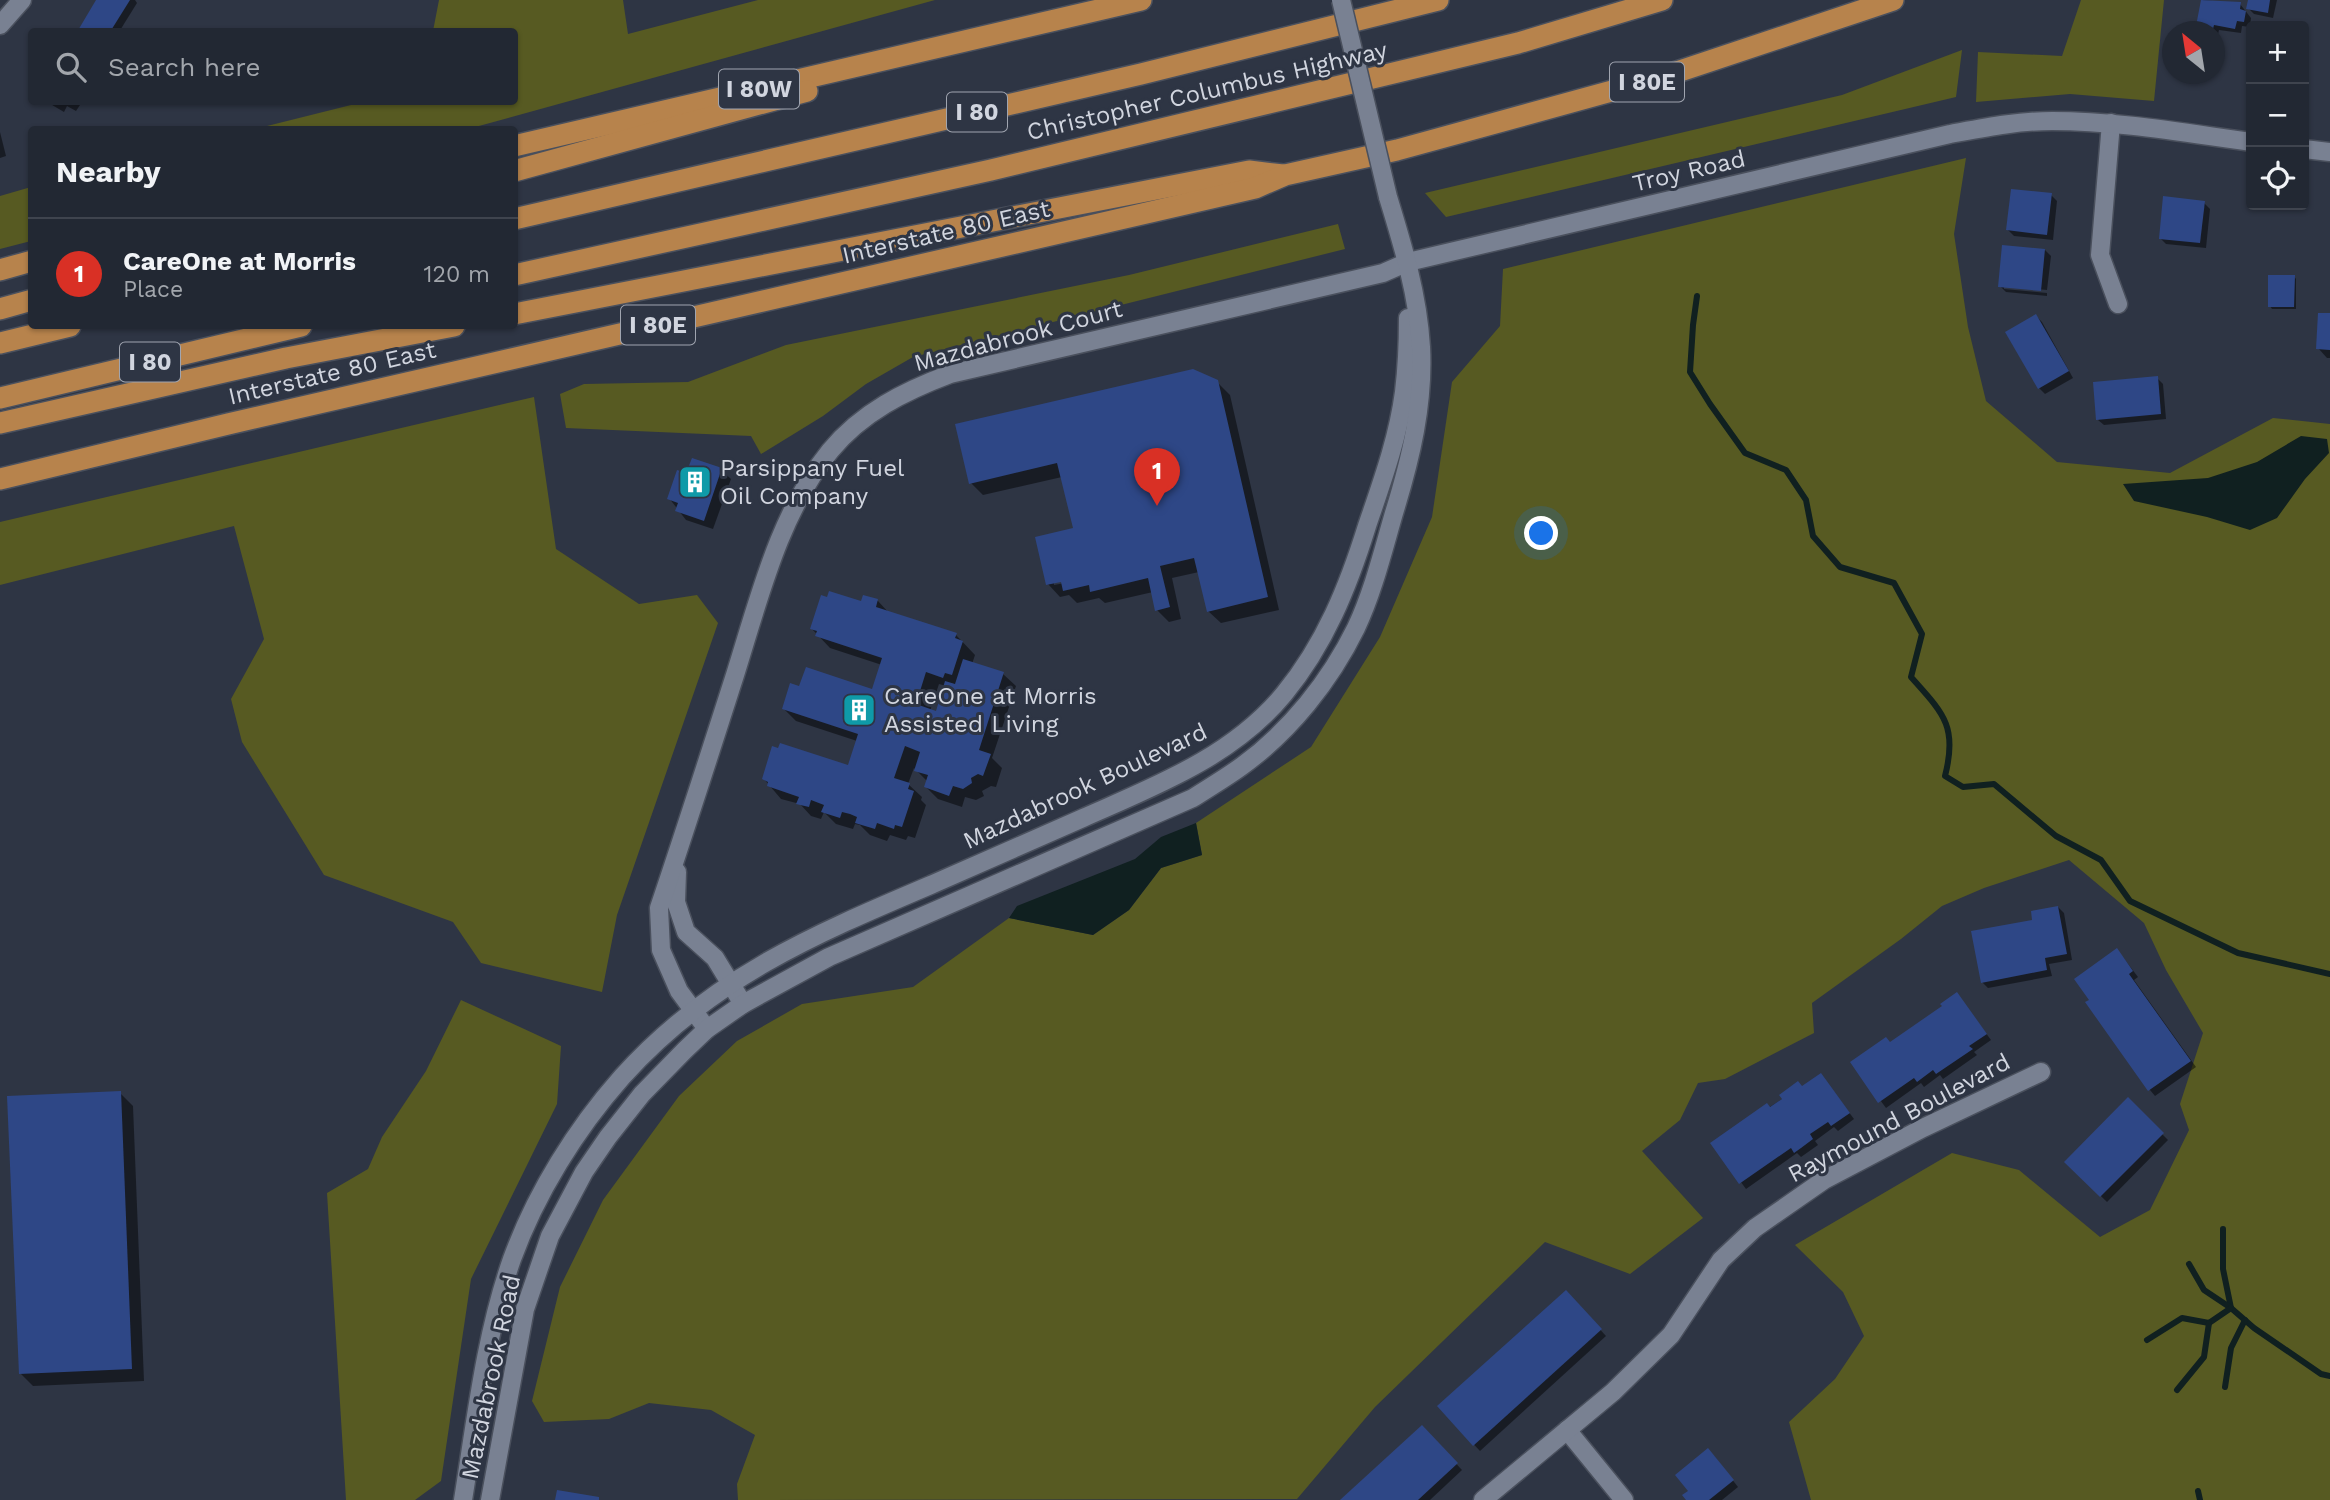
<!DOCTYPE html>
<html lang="en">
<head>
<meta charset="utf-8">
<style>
	body { margin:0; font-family:"Work Sans",sans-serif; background:#2a303b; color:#f1f3f6 }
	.controls { position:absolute; right:21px; top:21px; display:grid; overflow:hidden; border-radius:7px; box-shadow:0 2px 5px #0004 }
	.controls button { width:63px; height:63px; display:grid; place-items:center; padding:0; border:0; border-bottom:2px solid #3f444e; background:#222833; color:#f1f3f6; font:35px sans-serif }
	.compass { position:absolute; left:2162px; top:21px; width:63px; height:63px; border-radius:50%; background:#222833; box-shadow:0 2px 5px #0004; rotate:330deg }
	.you { position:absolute; left:1542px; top:534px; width:24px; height:24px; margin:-18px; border:5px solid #fff; border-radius:50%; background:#1a73e8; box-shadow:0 0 0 10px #1a73e833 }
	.badge { display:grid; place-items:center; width:46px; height:46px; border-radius:50%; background:#d93025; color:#fff; font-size:23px; font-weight:700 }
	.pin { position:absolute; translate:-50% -58px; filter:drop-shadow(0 2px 4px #0008) }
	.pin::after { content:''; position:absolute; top:37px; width:24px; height:21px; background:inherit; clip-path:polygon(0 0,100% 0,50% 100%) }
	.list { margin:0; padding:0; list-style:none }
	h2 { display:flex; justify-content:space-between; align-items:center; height:91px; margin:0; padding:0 28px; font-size:30px }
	h2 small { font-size:23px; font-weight:400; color:#a2a6ac }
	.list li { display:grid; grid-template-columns:46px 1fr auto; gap:21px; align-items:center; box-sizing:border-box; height:112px; padding:0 28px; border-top:2px solid #3f444e }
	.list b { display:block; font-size:26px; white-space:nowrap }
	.list p { margin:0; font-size:23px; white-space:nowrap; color:#a2a6ac }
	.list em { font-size:23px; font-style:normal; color:#a2a6ac }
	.icon { flex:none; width:38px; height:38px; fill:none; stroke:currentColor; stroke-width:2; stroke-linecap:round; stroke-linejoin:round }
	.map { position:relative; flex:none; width:2330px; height:1500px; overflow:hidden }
	.search { position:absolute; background:#222833; box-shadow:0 2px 5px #0004; left:28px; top:28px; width:490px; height:77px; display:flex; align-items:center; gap:18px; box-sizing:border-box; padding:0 24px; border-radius:7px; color:#a2a6ac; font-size:26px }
	.panel { position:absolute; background:#222833; box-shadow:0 2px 5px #0004; left:28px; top:126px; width:490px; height:203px; border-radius:7px }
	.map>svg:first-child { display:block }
	.green { fill:#575a22 }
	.water { fill:#102020 }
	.shadow { fill:#0007; fill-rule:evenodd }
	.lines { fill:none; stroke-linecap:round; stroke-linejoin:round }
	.stream { stroke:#102020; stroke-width:6 }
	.building { fill:#2e4786 }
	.street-casing { stroke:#4a505d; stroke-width:21 }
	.secondary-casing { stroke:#4a505d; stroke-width:21 }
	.highway-casing { stroke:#4a505d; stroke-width:24 }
	.street { stroke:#798192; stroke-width:18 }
	.secondary { stroke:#798192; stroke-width:18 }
	.highway { stroke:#b7834c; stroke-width:21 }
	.secondary-bridge-casing { stroke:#4a505d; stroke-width:21; stroke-linecap:butt }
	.secondary-bridge { stroke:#798192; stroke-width:18 }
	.labels { text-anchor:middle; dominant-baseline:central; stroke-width:6; stroke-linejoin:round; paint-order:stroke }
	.shield { fill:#2e3544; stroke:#a0a5b0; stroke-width:2 }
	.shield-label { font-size:23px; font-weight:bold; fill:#d1d5df }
	.street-label { font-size:24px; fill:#d1d5df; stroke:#2e3544 }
	.poi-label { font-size:24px; fill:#d1d5df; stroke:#2e3544; text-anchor:start }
</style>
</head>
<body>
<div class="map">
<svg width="2330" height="1500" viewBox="0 0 2330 1500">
	<rect width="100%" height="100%" fill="#2e3544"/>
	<g class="green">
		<path d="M439,0H623L628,34L758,0H935L468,129H255L363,102H514V32L433,31Z"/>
		<path d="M2081,0H2164L2154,101L2070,94L1976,102L1978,52L2062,56Z"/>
		<path d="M1962,50L1956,97L1446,217L1425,193L1842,95Z"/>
		<path d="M1966,158L1954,234L1968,327L1986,401L2057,462L2170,473L2273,418L2330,424V1500H1811L1789,1422L1835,1379L1864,1336L1843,1292L1795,1245L1952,1153L2019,1170L2100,1237L2150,1210L2189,1130L2180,1104L2203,1033L2166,970L2144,923L2069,860L1984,888L1942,906L1901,939L1812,1003L1814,1033L1725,1079L1698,1083L1680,1120L1642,1151L1703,1218L1630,1274L1545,1242L1375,1407L1297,1499L738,1500L737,1484L755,1435L711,1410L649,1403L609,1419L544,1422L532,1401L560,1287L603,1200L679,1096L737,1041L802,1004L913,987L1009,918L1093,935L1129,910L1161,868L1202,855L1196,823L1311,747L1380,637L1432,517L1452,382L1500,326L1503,269Z"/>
		<path d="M31,187V241L0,249V196Z"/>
		<path d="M1338,224L1345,249L913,357L866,384L823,416L761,454L751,436L566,428L560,394L584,384L688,382L786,345L1129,275Z"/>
		<path d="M534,397L556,549L639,604L697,595L718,623L617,915L602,992L481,963L453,922L324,875L242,742L231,699L264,639L234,526L0,585V522Z"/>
		<path d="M461,1000L561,1046L557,1104L471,1279L441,1481L415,1500H346L327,1193L368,1169L382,1137L426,1071Z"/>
	</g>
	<g class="water">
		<path d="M2301,436L2327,439L2329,453L2305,479L2277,518L2250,530L2207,517L2134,501L2123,484L2208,478L2257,462Z"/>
		<path d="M1196,823L1202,855L1161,868L1129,910L1093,935L1009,918L1017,906L1135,859L1161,837Z"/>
	</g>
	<g class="shadow">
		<path d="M98,0H135L137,3L119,32H79Z"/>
		<path d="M2203,0L2240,4L2251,18L2250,27L2242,26L2241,33L2219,30L2218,34H2214V32H2204L2198,26Z"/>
		<path d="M2250,0H2277L2273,18L2254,14L2248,8Z"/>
		<path d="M47,102H82L76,111L67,106L64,112Z"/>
		<path d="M0,132L6,156L0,158Z"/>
		<path d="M2051,195L2057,201L2053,240L2014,236L2008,230Z"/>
		<path d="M2204,203L2210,209L2206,248L2166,244L2160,238Z"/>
		<path d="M2045,250L2051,256L2047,290L2004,286V289L2047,293V296L2006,292L2000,286Z"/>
		<path d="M2294,276L2296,279V309H2272L2270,306Z"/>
		<path d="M2330,315V358H2327L2318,348Z"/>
		<path d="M2036,316L2042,322L2073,378L2045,394L2039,388Z"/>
		<path d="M2157,378L2163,384L2166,419L2104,425L2098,420Z"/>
		<path d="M1217,382L1230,395L1279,610L1221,623L1208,611L1199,572L1172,578L1181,619L1169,622L1157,610L1153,592L1105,603L1099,598L1077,603L1069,595L1060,597L1048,584L1075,530L1062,477L983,495L971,483ZM1054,582H1070L1054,585Z"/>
		<path d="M721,470L731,479L713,529L686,520L669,498L687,476Z"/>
		<path d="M878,601L889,613L956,635L975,655L972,664L1003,674L1016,686L992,758L1002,768L996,787L991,786L982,791L984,796L976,800L965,797L962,807L938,799L926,787L928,782L914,768L908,784L922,797L921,800L926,805L915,838L908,836L906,840L890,835L887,841L870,835L860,825L855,824L853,829L836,824L824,812L821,819L811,816L800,804L781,799L764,779L849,767L857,741L796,721L784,709L800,688L873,691L882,665L830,648L812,629L862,603ZM939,684L946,686L937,713L930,711Z"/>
		<path d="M2058,907L2064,913L2072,960L2049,964L2052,976L1988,988L1982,982L2034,921Z"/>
		<path d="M2122,956L2138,977L2134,980L2196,1067L2155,1096L2150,1090Z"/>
		<path d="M1957,994L1991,1040L1974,1052L1977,1055L1943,1079L1940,1075L1924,1087L1921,1083L1886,1108L1852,1062L1890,1044L1944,1007Z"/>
		<path d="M1821,1075L1854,1119L1838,1131L1834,1127L1815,1141L1818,1145L1801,1157L1797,1153L1746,1189L1712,1143Z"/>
		<path d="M120,1093L133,1106L144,1381L33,1386L20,1373Z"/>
		<path d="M2128,1100L2168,1140L2107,1202L2066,1162Z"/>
		<path d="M1566,1292L1606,1336L1480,1451L1439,1407Z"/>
		<path d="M1422,1427L1462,1470L1430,1500H1343Z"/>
		<path d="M1714,1456L1738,1487L1722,1500H1688L1690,1491Z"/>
	</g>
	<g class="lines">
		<g class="stream">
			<path d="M1697,296L1693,325L1690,372L1710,404L1745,453L1786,470L1806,500L1813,536L1840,567L1894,583L1922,634L1911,677C1943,713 1958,726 1945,776L1963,787L1994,784L2056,836L2101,860L2130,901L2238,953L2330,974"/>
			<path d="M2223,1229V1269L2231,1308"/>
			<path d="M2189,1264L2204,1290L2231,1308L2254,1328L2321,1374L2330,1376"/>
			<path d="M2147,1340L2182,1318L2209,1323L2231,1308"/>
			<path d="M2225,1387L2231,1348L2245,1320"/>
			<path d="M2177,1390L2204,1357L2209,1323"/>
			<path d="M2198,1491L2200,1500"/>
		</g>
	</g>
	<g class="building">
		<path d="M96,0H130L110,32H77Z"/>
		<path d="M2201,0L2241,2L2240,9L2246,11L2244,22L2237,21L2235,29L2214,25L2213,29L2196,26Z"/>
		<path d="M2248,0H2270L2268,13L2246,9Z"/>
		<path d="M2011,189L2052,193L2047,235L2006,230Z"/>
		<path d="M2163,196L2205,201L2200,243L2159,239Z"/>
		<path d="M2002,245L2045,249L2041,291L1998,287Z"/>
		<path d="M2268,275H2295L2294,307H2268Z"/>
		<path d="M2318,313H2330V350L2316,349Z"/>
		<path d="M2036,314L2069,371L2038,389L2005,332Z"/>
		<path d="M1193,369L1218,380L1268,597L1207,612L1194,558L1160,566L1170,607L1155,611L1148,578L1090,592L1089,585L1063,591L1061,582L1046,585L1035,537L1073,528L1057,463L969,484L955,424Z"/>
		<path d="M2158,376L2161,414L2096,420L2093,382Z"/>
		<path d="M692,458L722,468L704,521L675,511L678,503L667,499L677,470L686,473Z"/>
		<path d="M829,591L861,601L863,595L878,599L876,607L957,633L955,638L963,641L952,675L945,673L943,678L926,672L916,704L936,711L945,681L955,684L963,659L1004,672L979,750L991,754L983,776L978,774L971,778L972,783L963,789L953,786L949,796L924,787L928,775L914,771L920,752L905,746L894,778L910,783L908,789L914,791L902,827L895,825L894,829L877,823L875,829L855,823L857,817L850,814L842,812L840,818L821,812L824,805L811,800L809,807L796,804L799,797L767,786L768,782L762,779L772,746L778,748L780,743L848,765L858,734L782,709L790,683L799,686L806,667L872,689L882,658L815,636L817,631L810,629L821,595L827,597Z"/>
		<path d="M2058,906L2067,954L2045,958L2047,970L1981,983L1971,931L2032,920L2031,911Z"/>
		<path d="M2117,948L2133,971L2129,974L2191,1061L2148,1091L2085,1002L2089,1000L2074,979Z"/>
		<path d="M1957,992L1987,1034L1969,1046L1973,1049L1936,1074L1933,1070L1917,1082L1914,1078L1878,1103L1850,1062L1886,1037L1890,1042L1942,1006L1940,1004Z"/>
		<path d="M1821,1073L1850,1113L1831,1126L1828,1122L1810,1134L1813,1139L1801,1148L1794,1153L1791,1148L1739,1184L1710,1143L1767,1103L1770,1107L1782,1099L1779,1095L1798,1081L1802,1086Z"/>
		<path d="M121,1091L132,1369L19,1374L7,1096Z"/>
		<path d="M2128,1097L2164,1133L2100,1197L2064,1162Z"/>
		<path d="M1566,1290L1602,1329L1473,1446L1437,1406Z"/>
		<path d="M1422,1425L1458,1463L1418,1500H1340Z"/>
		<path d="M1708,1448L1734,1480L1709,1500H1686L1682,1495L1688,1491L1675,1475Z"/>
		<path d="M557,1490L599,1497V1500H555Z"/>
	</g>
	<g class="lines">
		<defs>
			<g id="street">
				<path d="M0,25L22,0"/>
				<path d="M2111,123L2100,255L2118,304"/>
				<path d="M677,872L676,902L686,932L715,958L743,1004"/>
				<path d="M707,1029L679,991L661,950L659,908C685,831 710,753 735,675C759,599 779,514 830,451C862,412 905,391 950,374L1383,273L1408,262"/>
				<path d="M1567,1430L1624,1500"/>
				<path d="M1483,1500L1613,1392L1671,1335L1721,1260L1755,1228L1824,1180L1923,1128L2041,1072"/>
			</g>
			<g id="secondary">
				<path d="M2304,149L2330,152"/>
				<path d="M1408,262L1950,134C1983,128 2017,121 2052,121C2119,121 2185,133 2251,142"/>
				<path d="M463,1500C476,1419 485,1336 512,1259C536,1193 576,1129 622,1077C711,978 813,935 933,884C983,862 1033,840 1083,818C1155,786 1232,757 1284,694C1325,644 1348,587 1367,526C1382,482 1398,438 1404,392C1407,367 1408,342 1408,318"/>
				<path d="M490,1500L525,1309L550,1236L584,1172L608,1137L642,1094L685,1050L707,1029L743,1004L829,957L1193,798C1210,787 1227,777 1242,766C1290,731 1330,681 1356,628C1373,592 1383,551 1394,513C1411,458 1424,404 1421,347C1418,295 1403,246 1388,197"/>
			</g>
			<g id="highway">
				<path d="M514,146L1141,0"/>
				<path d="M514,171L807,91"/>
				<path d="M514,219L1141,74L1438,0"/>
				<path d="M0,270L32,261"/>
				<path d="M514,275L991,170L1518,43L1662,0"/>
				<path d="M0,309L32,300"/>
				<path d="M514,314L1249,171L1283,175"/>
				<path d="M0,343L70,326"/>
				<path d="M0,398L301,326"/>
				<path d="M0,423L286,358L454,326"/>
				<path d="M0,479L228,424L1255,188L1285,175L1397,150L1659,78L1893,0"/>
			</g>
		</defs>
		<use href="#street" class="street-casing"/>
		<use href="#secondary" class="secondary-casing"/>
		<use href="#highway" class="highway-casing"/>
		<use href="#street" class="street"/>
		<use href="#secondary" class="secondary"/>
		<use href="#highway" class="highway"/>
		<defs>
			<path id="secondary-bridge" d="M1341,0L1388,197"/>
		</defs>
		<use href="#secondary-bridge" class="secondary-bridge-casing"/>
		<use href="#secondary-bridge" class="secondary-bridge"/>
	</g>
	<defs>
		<symbol id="building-square" viewBox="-11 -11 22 22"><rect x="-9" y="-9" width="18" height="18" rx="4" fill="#0f9aa8" stroke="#2e3544"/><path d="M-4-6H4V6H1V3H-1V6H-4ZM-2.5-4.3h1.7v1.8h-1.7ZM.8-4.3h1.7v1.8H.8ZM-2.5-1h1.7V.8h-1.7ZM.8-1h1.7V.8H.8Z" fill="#fff"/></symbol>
	</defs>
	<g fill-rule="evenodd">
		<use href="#building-square" x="676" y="463" width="38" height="38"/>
		<use href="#building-square" x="840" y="691" width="38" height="38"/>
	</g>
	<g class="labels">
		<g class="shield">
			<rect x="1610" y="62.5" width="74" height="39" rx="5"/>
			<rect x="719" y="69.5" width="80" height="39" rx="5"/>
			<rect x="947" y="92.5" width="60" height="39" rx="5"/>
			<rect x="621" y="305.5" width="74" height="39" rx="5"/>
			<rect x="120" y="342.5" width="60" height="39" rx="5"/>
		</g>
		<g class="shield-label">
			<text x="1647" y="82">I 80E</text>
			<text x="759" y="89">I 80W</text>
			<text x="977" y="112">I 80</text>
			<text x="658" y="325">I 80E</text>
			<text x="150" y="362">I 80</text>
		</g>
		<g class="street-label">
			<text transform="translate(1207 91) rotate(-13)">Christopher Columbus Highway</text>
			<text transform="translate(1689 171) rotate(-13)">Troy Road</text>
			<text transform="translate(946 232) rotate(-13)">Interstate 80 East</text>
			<text transform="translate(1018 336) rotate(-15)">Mazdabrook Court</text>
			<text transform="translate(332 373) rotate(-13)">Interstate 80 East</text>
			<text transform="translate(1085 786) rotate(-25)">Mazdabrook Boulevard</text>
			<text transform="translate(1899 1118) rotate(-28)">Raymound Boulevard</text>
			<text transform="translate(491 1377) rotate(-78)">Mazdabrook Road</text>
		</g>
		<g class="poi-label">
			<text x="720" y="468">Parsippany Fuel<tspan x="720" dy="28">Oil Company</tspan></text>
			<text x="884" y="696">CareOne at Morris<tspan x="884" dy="28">Assisted Living</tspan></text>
		</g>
	</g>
</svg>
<div class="controls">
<button>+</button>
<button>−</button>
<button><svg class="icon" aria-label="locate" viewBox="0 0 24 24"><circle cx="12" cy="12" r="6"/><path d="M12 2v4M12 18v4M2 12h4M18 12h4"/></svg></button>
</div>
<svg class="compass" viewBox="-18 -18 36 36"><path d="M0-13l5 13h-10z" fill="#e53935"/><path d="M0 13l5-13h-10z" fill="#a2a6ac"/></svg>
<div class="you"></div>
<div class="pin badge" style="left:1157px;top:506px">1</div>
<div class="search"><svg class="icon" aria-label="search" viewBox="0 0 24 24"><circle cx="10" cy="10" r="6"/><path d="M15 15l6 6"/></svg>Search here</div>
<section class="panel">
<h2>Nearby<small></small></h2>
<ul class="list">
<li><span class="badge">1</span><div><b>CareOne at Morris</b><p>Place</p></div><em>120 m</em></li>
</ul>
</section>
</div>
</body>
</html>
